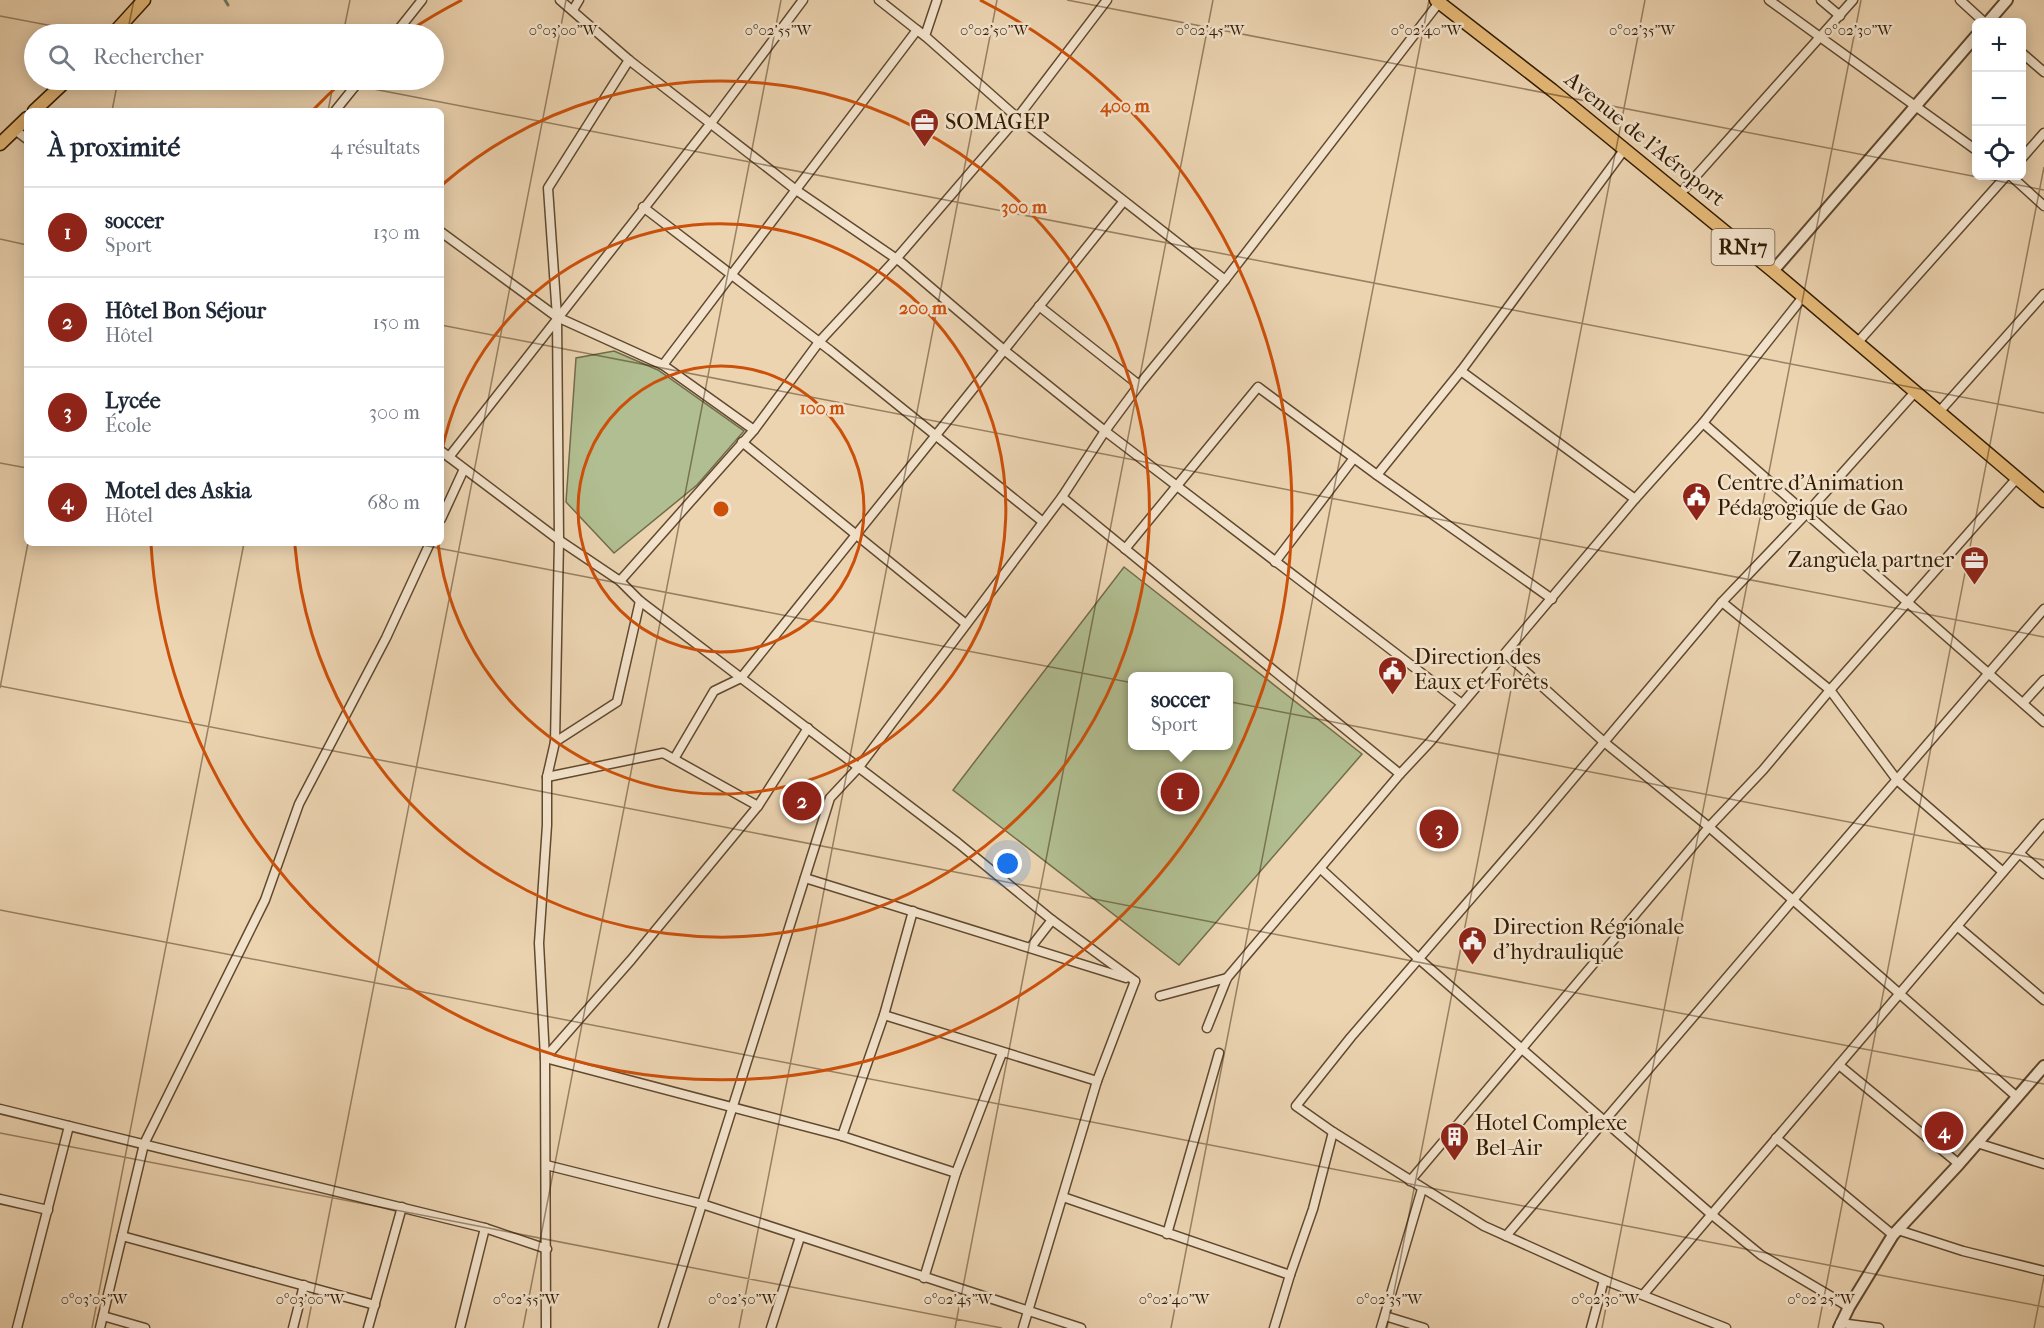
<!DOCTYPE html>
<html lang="fr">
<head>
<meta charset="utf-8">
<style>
	body { margin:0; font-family:"IM FELL French Canon",serif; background:#f6f6f7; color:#1f2937 }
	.controls { position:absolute; right:18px; top:18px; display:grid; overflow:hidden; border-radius:9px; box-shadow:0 3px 15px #0003 }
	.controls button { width:54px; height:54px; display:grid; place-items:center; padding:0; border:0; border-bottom:2px solid #e0e1e3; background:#fff; color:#1f2937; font:30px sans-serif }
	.you { position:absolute; left:1008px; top:864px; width:21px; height:21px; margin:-15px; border:4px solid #fff; border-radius:50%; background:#1a73e8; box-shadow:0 0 0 9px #1a73e833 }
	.badge { display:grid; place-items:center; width:39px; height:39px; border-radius:50%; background:#8f2418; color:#fff; font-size:20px; font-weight:700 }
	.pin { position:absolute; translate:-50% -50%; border:3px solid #fff; box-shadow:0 2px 6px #0006 }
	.popup { position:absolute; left:1128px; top:672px; width:105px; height:78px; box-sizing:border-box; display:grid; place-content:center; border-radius:9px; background:#fff; filter:drop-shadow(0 2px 4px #0005); font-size:20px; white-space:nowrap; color:#747a83 }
	.popup b { font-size:22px; color:#1f2937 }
	.popup::after { content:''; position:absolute; left:50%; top:100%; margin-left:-12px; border:12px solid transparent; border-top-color:#fff }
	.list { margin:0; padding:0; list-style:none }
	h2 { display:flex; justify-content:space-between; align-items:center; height:78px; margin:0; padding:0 24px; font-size:26px }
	h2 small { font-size:20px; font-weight:400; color:#747a83 }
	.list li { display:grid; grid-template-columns:39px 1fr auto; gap:18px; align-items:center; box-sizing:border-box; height:90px; padding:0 24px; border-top:2px solid #e0e1e3 }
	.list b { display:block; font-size:22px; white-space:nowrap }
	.list p { margin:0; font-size:20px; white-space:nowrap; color:#747a83 }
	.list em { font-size:20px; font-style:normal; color:#747a83 }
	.icon { flex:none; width:33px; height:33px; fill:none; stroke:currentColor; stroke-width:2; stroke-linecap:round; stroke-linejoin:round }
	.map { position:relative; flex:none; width:2044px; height:1328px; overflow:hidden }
	.search { position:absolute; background:#fff; box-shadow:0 3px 15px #0003; left:24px; top:24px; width:420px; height:66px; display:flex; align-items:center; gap:15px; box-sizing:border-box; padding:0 21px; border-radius:33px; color:#747a83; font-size:22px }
	.panel { position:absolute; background:#fff; box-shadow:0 3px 15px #0003; left:24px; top:108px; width:420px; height:438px; border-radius:9px }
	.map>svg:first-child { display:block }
	.green { fill:#b1be91; stroke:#726c4a; stroke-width:1.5; fill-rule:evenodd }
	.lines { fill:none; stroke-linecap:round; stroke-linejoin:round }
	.stream { stroke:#707966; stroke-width:3 }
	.minor-casing { stroke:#60492e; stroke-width:11 }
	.tertiary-casing { stroke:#60492e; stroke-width:14 }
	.primary-casing { stroke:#321b02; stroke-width:15 }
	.minor { stroke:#f3e3cc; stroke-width:8 }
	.tertiary { stroke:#f3e3cc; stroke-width:10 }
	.primary { stroke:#e6ba78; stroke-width:12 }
	.ticks { fill:none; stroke:#321b02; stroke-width:1.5; stroke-opacity:0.45 }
	.ring { fill:none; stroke:#cd500a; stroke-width:3 }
	.labels { text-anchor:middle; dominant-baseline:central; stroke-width:5; stroke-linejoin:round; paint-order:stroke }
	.shield { fill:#f3e3cc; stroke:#6c573f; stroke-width:1.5 }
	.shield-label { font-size:21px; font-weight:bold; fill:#321b02 }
	.poi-label { font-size:22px; fill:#321b02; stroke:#f3e3cc; text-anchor:start }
	.street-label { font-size:22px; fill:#321b02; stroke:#f3e3cc }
	.ticks-label { font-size:15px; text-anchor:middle; fill:#321b02; stroke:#f3e3cc; stroke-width:5; stroke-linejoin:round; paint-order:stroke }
	.centre { fill:#cd500a; stroke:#f3e3cc; stroke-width:3 }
	.ring-label { font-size:18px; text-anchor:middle; font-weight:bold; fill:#cd500a; stroke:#f3e3cc; stroke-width:5; stroke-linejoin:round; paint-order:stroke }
</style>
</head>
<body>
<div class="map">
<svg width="2044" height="1328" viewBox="0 0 2044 1328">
	<rect width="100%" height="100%" fill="#ecd4b1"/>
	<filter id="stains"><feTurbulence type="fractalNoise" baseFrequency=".00333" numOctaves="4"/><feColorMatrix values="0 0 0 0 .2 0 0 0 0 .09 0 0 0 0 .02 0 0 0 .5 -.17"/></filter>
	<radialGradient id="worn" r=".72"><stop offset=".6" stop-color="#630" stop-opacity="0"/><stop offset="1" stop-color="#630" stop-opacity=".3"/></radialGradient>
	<g class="green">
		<path d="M614,351L658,370L744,431L697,485L614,553L566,502L576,358Z"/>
		<path d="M1124,567L1362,754L1179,965L953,790ZM1132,676H1228V746H1132Z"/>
	</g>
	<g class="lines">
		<path class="stream" d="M225,0L228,5"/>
		<defs>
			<g id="minor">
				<path d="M560,0L629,60L796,190L901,262L1004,350L1105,431L1462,704"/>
				<path d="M879,0L917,30"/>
				<path d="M937,0L925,36L1012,113L1225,280"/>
				<path d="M1769,0L1976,150"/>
				<path d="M1821,0L1840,16"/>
				<path d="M1960,0L1984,22"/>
				<path d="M573,10L579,0"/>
				<path d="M395,34L422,0"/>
				<path d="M2022,53L2044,72"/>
				<path d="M335,111L360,80"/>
				<path d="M15,130L27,139"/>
				<path d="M2022,158L2044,133"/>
				<path d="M2011,176L2044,206"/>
				<path d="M1679,195L1853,0"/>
				<path d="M643,207L831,351L1043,522"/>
				<path d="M441,232L557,317L663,365L754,430"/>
				<path d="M1039,306L1139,385"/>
				<path d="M1858,342L2006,176"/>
				<path d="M663,365L917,30L925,36"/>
				<path d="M1461,371L1635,499"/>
				<path d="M1939,412L2044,294"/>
				<path d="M1703,423L2044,722"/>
				<path d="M742,442L966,624"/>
				<path d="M441,451L559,540L620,581L640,601L958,843L1052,920L1135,981"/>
				<path d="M449,457L711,123L803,0"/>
				<path d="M1377,475L1461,371L1624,150"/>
				<path d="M1062,497L1400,774"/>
				<path d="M441,519L464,469"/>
				<path d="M1125,549L1258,387L1377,475L1552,599"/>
				<path d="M1275,562L1354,458"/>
				<path d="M620,581L754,430L819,342L896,259L1018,117L1107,0"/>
				<path d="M1722,602L1830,690L1897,780L2003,872"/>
				<path d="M1506,654L1604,742L1709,827L1793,900L2017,1097"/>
				<path d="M2023,703L2044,680"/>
				<path d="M808,728L758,806L631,960L545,1058L842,1136L956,1173"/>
				<path d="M555,742L617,702L640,601"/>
				<path d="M674,759L714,691L741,678L1123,202"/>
				<path d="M547,777L663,753L758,806"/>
				<path d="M2019,853L2044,874"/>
				<path d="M1321,869L1419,959L1711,1214L1761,1255L1849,1307"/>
				<path d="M805,878L1126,978"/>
				<path d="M1957,926L2044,1000"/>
				<path d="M1031,947L1052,920"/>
				<path d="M1160,996L1227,978"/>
				<path d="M884,1015L1097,1081"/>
				<path d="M1207,1028L1227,978L1400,774L1430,742L1635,499L1703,423L1803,297"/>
				<path d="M1839,1065L1959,1164"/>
				<path d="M0,1109L485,1228L547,1249"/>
				<path d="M842,1136L884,1015L913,911"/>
				<path d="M1776,1138L1893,1235"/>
				<path d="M1977,1143L2044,1164"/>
				<path d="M546,1165L702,1204L1081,1328"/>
				<path d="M1410,1181L1709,827L1763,770L1830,690L2017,478"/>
				<path d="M1063,1197L1290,1275"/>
				<path d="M0,1199L48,1210"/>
				<path d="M1898,1230L1963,1251L2044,1271"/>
				<path d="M1167,1234L1219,1053"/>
				<path d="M122,1236L375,1305"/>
				<path d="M1506,1236L1793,900L2044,609"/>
				<path d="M924,1278L956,1173L1002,1053"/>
				<path d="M1643,1295L2044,824"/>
				<path d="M103,1316L145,1328"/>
				<path d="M1385,1316L1424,1328"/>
				<path d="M1840,1323L1879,1328"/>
				<path d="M17,1328L69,1126"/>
				<path d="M100,1328L144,1144L265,900L299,804L386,638L430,543"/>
				<path d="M293,1328L304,1285"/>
				<path d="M368,1328L402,1207"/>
				<path d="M460,1328L485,1228"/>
				<path d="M546,1328L545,1058L539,943L547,825V777L555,742L559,540L557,317L548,188L629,60"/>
				<path d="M663,1328L830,798L859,767L1062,497L1105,431L1139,385L1225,280L1441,0"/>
				<path d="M771,1328L800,1237"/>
				<path d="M1023,1328L1097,1081L1135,981"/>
				<path d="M1274,1328L1290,1275L1313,1209L1333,1132"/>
				<path d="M1381,1328L1422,1189"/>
				<path d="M1591,1328L1604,1280"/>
				<path d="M1726,1328L1604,1280L1484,1226L1333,1132L1296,1106L1351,1037L1531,829L1722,602L1806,514L1915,392"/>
			</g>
			<g id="tertiary">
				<path d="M1988,22L2007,0"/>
				<path d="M1773,271L1976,36"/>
				<path d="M1839,1328L1849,1307L1893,1235L1959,1164L2044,1066"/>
			</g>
			<g id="primary">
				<path d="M1436,0L1552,90L1773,271L2044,501"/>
				<path d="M113,34L144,0"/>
				<path d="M34,111L67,80"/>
				<path d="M0,144L27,118"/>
			</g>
		</defs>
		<use href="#minor" class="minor-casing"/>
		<use href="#tertiary" class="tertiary-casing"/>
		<use href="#primary" class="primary-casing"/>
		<use href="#minor" class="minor"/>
		<use href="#tertiary" class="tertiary"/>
		<use href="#primary" class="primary"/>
	</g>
	<path class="ticks" d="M1067,0L2044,190M0,16L95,34M127,34L134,0M343,34L350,0M327,80L2044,413M112,111L118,80M328,111L334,80M0,239L27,245M441,325L2044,637M0,463L27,468M412,543L2044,860M0,686L2044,1084M0,688L28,543M0,910L2044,1307M0,1133L1002,1328M92,1328L244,543M307,1328L566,0M523,1328L781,0M739,1328L997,0M955,1328L1213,0M1171,1328L1429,0M1387,1328L1645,0M1602,1328L1861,0M1818,1328L2044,167M2034,1328L2044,1277"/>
	<g class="ring">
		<circle cx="721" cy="509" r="143"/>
		<path d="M441 455A285 285 0 1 1 438 544"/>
		<path d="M443 184A428 428 0 1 1 295 546"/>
		<path d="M314 109A571 571 0 0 1 343 81M406 33A571 571 0 0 1 462 0M980 0A571 571 0 1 1 151 544"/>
	</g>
	<defs>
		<symbol id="office-pin" viewBox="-11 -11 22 30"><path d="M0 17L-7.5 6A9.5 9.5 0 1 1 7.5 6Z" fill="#8f2418" stroke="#f3e3cc"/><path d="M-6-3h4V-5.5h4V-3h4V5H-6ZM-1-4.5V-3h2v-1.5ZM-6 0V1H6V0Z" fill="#fff"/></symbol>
		<symbol id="civic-pin" viewBox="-11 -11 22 30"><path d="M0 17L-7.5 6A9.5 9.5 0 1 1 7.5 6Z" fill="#8f2418" stroke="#f3e3cc"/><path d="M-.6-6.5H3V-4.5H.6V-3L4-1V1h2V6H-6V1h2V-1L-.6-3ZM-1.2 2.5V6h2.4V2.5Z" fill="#fff"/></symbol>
		<symbol id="building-pin" viewBox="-11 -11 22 30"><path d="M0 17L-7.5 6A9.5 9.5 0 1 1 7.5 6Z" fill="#8f2418" stroke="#f3e3cc"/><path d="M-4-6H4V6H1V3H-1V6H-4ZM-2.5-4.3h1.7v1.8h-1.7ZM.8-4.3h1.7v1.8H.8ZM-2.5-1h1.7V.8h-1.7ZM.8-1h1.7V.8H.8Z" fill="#fff"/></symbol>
	</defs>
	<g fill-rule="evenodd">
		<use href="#office-pin" x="908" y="106" width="33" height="45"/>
		<use href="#civic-pin" x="1680" y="480" width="33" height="45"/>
		<use href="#office-pin" x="1958" y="544" width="33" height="45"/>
		<use href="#civic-pin" x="1376" y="654" width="33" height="45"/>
		<use href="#civic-pin" x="1456" y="924" width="33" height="45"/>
		<use href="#building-pin" x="1438" y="1120" width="33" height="45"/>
	</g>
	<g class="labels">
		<rect class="shield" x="1711.5" y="229" width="63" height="36" rx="4.5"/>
		<g class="shield-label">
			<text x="1743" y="247">RN17</text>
		</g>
		<g class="poi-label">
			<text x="945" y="122">SOMAGEP</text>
			<text x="1717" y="483">Centre d'Animation<tspan x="1717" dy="25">Pédagogique de Gao</tspan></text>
			<text x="1954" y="560" text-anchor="end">Zanguela partner</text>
			<text x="1414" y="657">Direction des<tspan x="1414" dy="25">Eaux et Forêts</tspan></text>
			<text x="1493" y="927">Direction Régionale<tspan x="1493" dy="25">d'hydraulique</tspan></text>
			<text x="1475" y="1123">Hotel Complexe<tspan x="1475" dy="25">Bel-Air</tspan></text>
		</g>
		<g class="street-label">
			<text transform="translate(1645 139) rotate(39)">Avenue de l'Aéroport</text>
		</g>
	</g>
	<g class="ticks-label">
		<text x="563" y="35">0°03'00"W</text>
		<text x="778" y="35">0°02'55"W</text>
		<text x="994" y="35">0°02'50"W</text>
		<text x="1210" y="35">0°02'45"W</text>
		<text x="1426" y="35">0°02'40"W</text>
		<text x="1642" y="35">0°02'35"W</text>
		<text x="1858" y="35">0°02'30"W</text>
		<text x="94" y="1304">0°03'05"W</text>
		<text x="310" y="1304">0°03'00"W</text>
		<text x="526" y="1304">0°02'55"W</text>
		<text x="742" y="1304">0°02'50"W</text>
		<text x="958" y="1304">0°02'45"W</text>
		<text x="1174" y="1304">0°02'40"W</text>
		<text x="1389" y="1304">0°02'35"W</text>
		<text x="1605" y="1304">0°02'30"W</text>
		<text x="1821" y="1304">0°02'25"W</text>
	</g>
	<circle cx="721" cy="509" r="9" class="centre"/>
	<g class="ring-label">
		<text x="1125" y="112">400 m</text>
		<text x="1024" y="213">300 m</text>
		<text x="923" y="314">200 m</text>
		<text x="822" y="414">100 m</text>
	</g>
	<rect width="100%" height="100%" filter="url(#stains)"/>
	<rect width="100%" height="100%" fill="url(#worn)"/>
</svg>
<div class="controls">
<button>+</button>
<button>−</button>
<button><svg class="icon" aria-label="locate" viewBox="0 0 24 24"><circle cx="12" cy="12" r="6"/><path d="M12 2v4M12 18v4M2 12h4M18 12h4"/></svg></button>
</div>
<div class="you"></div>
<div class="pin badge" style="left:1180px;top:792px">1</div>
<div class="popup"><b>soccer</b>Sport</div>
<div class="pin badge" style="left:802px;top:801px">2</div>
<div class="pin badge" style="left:1439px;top:829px">3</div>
<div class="pin badge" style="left:1944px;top:1131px">4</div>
<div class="search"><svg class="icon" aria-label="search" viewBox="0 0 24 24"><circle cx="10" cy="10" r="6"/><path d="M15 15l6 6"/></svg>Rechercher</div>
<section class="panel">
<h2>À proximité<small>4 résultats</small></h2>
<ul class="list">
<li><span class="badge">1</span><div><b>soccer</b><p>Sport</p></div><em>130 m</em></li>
<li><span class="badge">2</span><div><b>Hôtel Bon Séjour</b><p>Hôtel</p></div><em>150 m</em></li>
<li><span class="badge">3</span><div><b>Lycée</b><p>École</p></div><em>300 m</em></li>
<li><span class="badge">4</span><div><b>Motel des Askia</b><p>Hôtel</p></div><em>680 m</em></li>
</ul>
</section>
</div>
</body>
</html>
